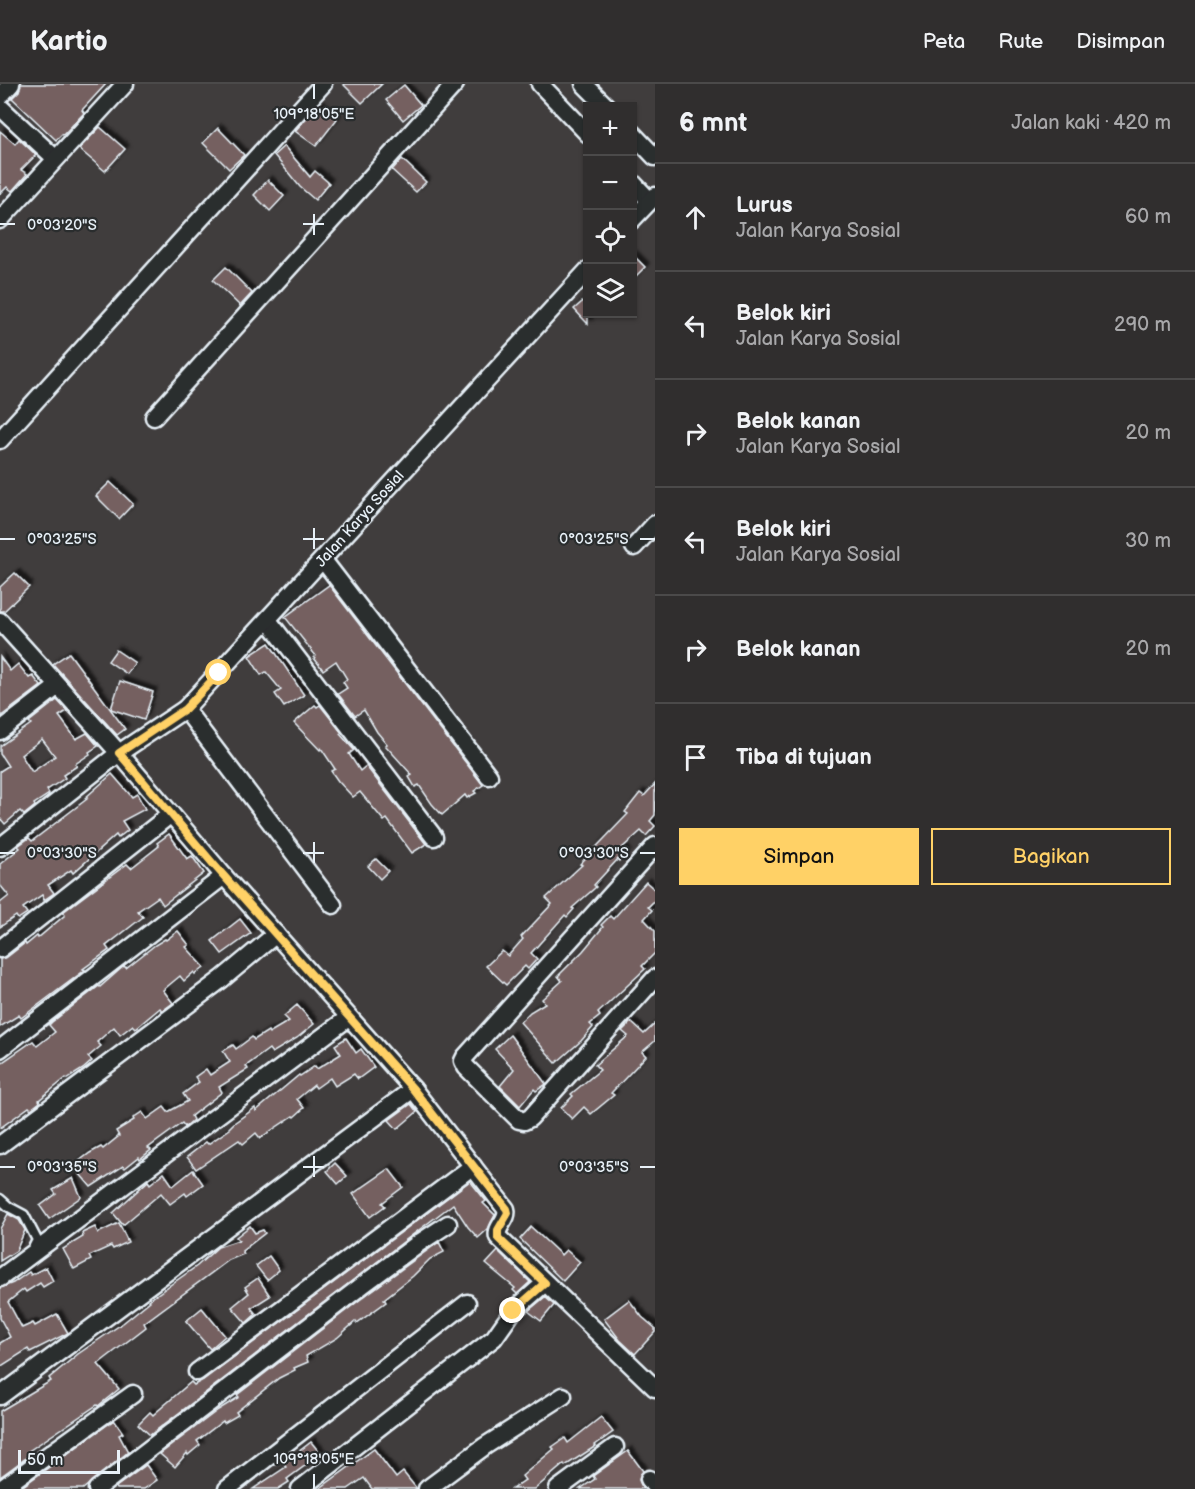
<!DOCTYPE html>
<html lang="id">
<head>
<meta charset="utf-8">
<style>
	body { margin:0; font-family:"Balsamiq Sans",sans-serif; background:#3c3a3a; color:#f1f3f6 }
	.controls { position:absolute; right:18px; top:18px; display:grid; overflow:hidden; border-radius:0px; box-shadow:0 2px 4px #0004 }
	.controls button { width:54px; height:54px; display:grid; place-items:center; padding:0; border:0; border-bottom:2px solid #4b4a4a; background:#302e2e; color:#f1f3f6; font:30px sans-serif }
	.scale { position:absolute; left:18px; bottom:15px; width:102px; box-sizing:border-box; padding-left:6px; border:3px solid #e8f1f8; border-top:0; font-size:16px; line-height:21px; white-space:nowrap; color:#e8f1f8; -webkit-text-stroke:4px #2a2d2e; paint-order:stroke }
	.stop { position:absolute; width:18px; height:18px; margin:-14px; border:4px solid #ffd166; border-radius:50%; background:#fff }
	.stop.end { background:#ffd166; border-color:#fff; box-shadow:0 2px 6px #0008 }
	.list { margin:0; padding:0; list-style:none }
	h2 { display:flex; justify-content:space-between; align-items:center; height:78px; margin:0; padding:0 24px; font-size:26px }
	h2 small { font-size:20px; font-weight:400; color:#a8a8aa }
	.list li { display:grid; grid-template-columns:39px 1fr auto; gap:18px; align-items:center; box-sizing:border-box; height:108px; padding:0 24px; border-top:2px solid #4b4a4a }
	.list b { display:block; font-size:22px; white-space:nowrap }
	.list p { margin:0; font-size:20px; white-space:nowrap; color:#a8a8aa }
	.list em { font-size:20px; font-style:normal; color:#a8a8aa }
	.actions { display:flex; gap:12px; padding:18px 24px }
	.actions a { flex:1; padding:14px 0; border:2px solid #ffd166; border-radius:0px; text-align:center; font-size:21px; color:#ffd166 }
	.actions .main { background:#ffd166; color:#111 }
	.icon { flex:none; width:33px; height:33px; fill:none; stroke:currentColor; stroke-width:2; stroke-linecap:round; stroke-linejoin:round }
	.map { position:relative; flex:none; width:655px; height:1405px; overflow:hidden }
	header { display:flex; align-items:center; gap:36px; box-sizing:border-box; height:84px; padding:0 30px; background:#302e2e; border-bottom:2px solid #4b4a4a }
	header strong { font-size:28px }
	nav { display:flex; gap:33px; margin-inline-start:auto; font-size:21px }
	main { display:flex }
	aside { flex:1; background:#302e2e }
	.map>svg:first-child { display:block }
	.building { fill:#746160; stroke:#e8f1f8; stroke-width:1.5; fill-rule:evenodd; filter:url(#shadow) }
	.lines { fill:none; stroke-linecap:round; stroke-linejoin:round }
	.lane-casing { stroke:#e8f1f8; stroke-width:13 }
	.street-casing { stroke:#e8f1f8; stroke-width:21 }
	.lane { stroke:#2a2d2e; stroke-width:8 }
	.street { stroke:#2a2d2e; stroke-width:16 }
	.route { stroke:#ffd166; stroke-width:8 }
	.ticks { fill:none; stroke:#e8f1f8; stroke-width:2 }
	.labels { text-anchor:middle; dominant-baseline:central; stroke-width:4.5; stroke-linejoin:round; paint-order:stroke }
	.street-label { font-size:15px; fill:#e8f1f8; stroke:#2a2d2e }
	.ticks-label { font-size:15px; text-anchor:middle; fill:#e8f1f8; stroke:#2a2d2e; stroke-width:4.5; stroke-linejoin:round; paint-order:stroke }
</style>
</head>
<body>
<header>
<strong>Kartio</strong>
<nav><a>Peta</a><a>Rute</a><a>Disimpan</a></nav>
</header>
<main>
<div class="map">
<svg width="655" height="1405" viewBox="0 0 655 1405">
	<defs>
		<filter id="shadow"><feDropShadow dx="4" dy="-4" stdDeviation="1.5" flood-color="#0009"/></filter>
	</defs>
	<rect width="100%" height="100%" fill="#403d3d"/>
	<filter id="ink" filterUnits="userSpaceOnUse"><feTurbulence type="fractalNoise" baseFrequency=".0167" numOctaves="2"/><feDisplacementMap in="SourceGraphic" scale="12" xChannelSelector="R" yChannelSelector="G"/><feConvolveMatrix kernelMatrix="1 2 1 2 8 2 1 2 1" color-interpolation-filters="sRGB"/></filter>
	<g filter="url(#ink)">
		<g class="building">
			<path d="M21,0H106L82,26L84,29L63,51L62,50L56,56L12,14L19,7Z"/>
			<path d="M343,0H382L362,19Z"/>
			<path d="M404,1L421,21L403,36L386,16Z"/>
			<path d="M318,21L337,35L316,62L295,47Z"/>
			<path d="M100,43L125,65L105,87L79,65Z"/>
			<path d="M218,44L244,71L229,85L203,59Z"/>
			<path d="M0,47L15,60L19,55L36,71L21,86L27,90L12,107L7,103L0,110Z"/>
			<path d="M284,62L310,93L315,87L329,99L315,116L300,103L274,71Z"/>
			<path d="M402,75L426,98L416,108L392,86Z"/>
			<path d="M268,96L284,112L270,127L254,111Z"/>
			<path d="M633,171L645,183L633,195Z"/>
			<path d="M226,183L252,209L240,222L213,196Z"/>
			<path d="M588,213V240L574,225Z"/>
			<path d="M110,398L133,420L119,435L96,412Z"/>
			<path d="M15,489L29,503L4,527H0V503Z"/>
			<path d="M329,501L483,701L474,707L476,709L467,714L465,711L442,731L432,720L419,701L415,703L409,693L412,691L385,661L387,660L377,648L364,626L355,632L338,610L347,604L343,598L347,595L336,577L323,586L314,574L316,572L285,533Z"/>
			<path d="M269,559L304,611L284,623L275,610L281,606L266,588L261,591L249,572Z"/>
			<path d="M116,566L135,579L127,590L108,577Z"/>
			<path d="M69,569L125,645L117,651L53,580Z"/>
			<path d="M0,573L10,587L18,580L29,594L33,592L41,602L0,633Z"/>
			<path d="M120,597L153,608L144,636L111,625Z"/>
			<path d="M57,616L67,627L59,632L76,655L87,649L98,662L89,668L90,670L75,680L77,682L63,691L65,694L47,706L49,710L34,720L35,722L24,731L20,727L5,740L0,734V687L8,682L0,670V662L31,640L29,638ZM42,655L55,672L32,688L21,671Z"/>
			<path d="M315,621L317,623L320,621L342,649L340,650L354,666L349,670L360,687L366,682L426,760L412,769L387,735L384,737L360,708L353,713L338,697L331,687L335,685L321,664L320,666L294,639Z"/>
			<path d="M112,690L132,713L137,710L145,725L122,737L128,746L118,754L116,751L73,789L71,786L48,801L54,809L44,816L42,811L23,824L27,829L18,835L16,832L0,843V819L9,812L0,801V780L20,764L18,762L29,754L32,757L87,715L85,714Z"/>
			<path d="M655,700V731L650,737L655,742L646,752L641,747L622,764L627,769L619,777L618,775L594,801L596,803L572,824L574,825L567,833L565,831L531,869L537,875L528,885L525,882L506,901L486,882L502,867L508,872L523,855L521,853L552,820L546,814L582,781L580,780L628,730L625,728L640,709L644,712Z"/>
			<path d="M169,750L187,775L192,772L204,789L163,821L158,813L138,827L143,833L106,862L109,866L83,885L85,886L21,934L19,931L0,943V875L7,873L25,859L26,861L37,852L38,854L65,831L63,828L127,780L131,784L159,762L157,759Z"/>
			<path d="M376,775L388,787L380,795L368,782Z"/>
			<path d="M646,798L655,806V816L648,823L652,826L644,835L655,847V869L642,882L645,885L598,929L600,932L590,940L593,943L581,957L556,979L520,938L530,928L545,919L542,915L562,897L558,892L583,867L603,843L601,841L610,832L613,835Z"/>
			<path d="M240,835L251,849L222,870L212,857Z"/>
			<path d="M178,847L189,861L186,863L204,883L195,890L194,888L184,897L180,892L163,906L173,919L162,927L160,924L136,944L133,941L120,951L114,943L97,958L101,962L88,973L92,977L83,985L67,995L66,994L39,1016L40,1018L31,1025L29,1023L0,1044V980L33,957L37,962L55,948L49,941L52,938L99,902L100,903L124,882L126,884L155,861L165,855L166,856Z"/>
			<path d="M297,921L314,940L297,954L272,969L269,965L246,982L248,985L219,1003L222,1008L191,1032L193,1036L185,1043L182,1039L148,1064L151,1066L140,1075L139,1073L125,1084L123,1082L91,1103L74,1083L77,1082L75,1080L90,1069L101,1063L103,1065L119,1052L116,1047L134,1036L133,1034L142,1028L147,1035L164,1023L168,1028L188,1017L183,1010L199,998L195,993L206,985L210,991L230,978L223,967L233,961L236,965L252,953L254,956L268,947L269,949L289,937L284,932Z"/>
			<path d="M631,938L644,950L655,940V957L642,968L646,972L611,1009L614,1011L591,1030L584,1023L572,1035L561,1024L573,1012L571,1010L600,986L595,981L628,952L622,947Z"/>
			<path d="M510,951L546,1000L536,1007L534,1005L520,1022L500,1002L514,985L495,965Z"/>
			<path d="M346,954L356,969L361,965L374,983L358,995L354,990L335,1002L330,994L316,1004L314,1001L297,1015L304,1024L294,1033L293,1032L260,1054L256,1049L243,1060L239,1056L196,1085L187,1073L206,1058L208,1060L230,1045L229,1044L234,1039L255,1024L256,1027L299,991L300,992L315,982L317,985L341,970L335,961Z"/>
			<path d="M411,1020L417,1028L397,1045L389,1036Z"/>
			<path d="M335,1079L347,1092L338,1100L327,1087Z"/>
			<path d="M389,1085L403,1103L382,1119L385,1122L370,1133L353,1110Z"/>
			<path d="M193,1086L203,1100L187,1112L185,1109L170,1120L161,1109L123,1141L113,1129L148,1097L150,1100L164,1089L173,1102Z"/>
			<path d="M73,1094L81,1113L49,1135L40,1122L56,1110L53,1106Z"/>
			<path d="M470,1097L486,1117L483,1119L495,1131L488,1145L478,1154L468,1143L453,1120L150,1351L138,1340L150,1328L153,1331L191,1298L194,1301L203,1296Z"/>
			<path d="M8,1130L19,1136L25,1146L16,1167L0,1177V1145Z"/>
			<path d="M119,1139L128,1158L113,1165L111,1162L89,1172L91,1176L74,1185L63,1165L83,1153L82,1149L95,1143L98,1149Z"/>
			<path d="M250,1142L255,1149L263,1146L265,1149L242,1167L244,1170L229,1176L144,1239L146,1243L98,1280L119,1305L98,1322L97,1321L27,1368L30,1371L0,1393V1327L51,1297L49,1294L78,1270L123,1239L150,1217L149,1216L197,1182L218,1163L239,1156L236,1153Z"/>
			<path d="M531,1143L561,1171L566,1166L580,1178L563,1197L520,1155Z"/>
			<path d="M439,1158L444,1168L430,1175L413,1192L384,1215L386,1218L357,1239L356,1237L337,1254L306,1272L308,1278L294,1284L295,1286L279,1294L236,1328L238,1331L224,1339L223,1337L197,1357L200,1361L188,1371L187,1369L175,1383L160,1370L218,1326L239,1313L237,1311L370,1208Z"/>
			<path d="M498,1167L530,1198L517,1210L513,1206L515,1204L486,1180Z"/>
			<path d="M269,1172L279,1186L267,1196L256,1182Z"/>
			<path d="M46,1183L53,1197L43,1203L40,1199L26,1208L24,1205L8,1218L22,1244L33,1239L35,1242L57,1230L68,1249L30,1268L28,1265L0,1283V1259L10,1253L0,1234V1204L13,1199L29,1188L31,1191Z"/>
			<path d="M258,1194L270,1212L251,1224L256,1230L246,1239L232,1223L249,1209L245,1203Z"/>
			<path d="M545,1213L554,1221L541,1237L528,1227Z"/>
			<path d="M629,1216L642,1233L655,1244V1248L635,1270L620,1256L604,1235Z"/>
			<path d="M202,1224L225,1252L210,1265L186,1237Z"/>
			<path d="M601,1333L613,1348L595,1361L596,1362L565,1382L564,1380L535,1405H512L525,1396L522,1392L554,1365L552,1363L565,1354L568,1359Z"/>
			<path d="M114,1336L123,1349L119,1351L128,1368L83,1405H19Z"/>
			<path d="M311,1358L321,1370L287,1395L289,1398L278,1405H253L286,1383L284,1379Z"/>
			<path d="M374,1365L396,1394L403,1388L417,1405H372L364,1394L348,1405H319Z"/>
			<path d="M628,1367L643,1387L639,1396L643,1405H580L595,1395L593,1392Z"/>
			<path d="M146,1381L157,1396L144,1405H117L116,1403Z"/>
		</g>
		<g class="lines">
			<defs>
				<path id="lane" d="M0,1115L9,1123L24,1131L37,1156L32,1166"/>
				<g id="street">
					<path d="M540,0L588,50"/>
					<path d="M584,0L606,22"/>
					<path d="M0,12L11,0"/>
					<path d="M0,23L55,74"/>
					<path d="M632,49L655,73"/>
					<path d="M632,98L650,117"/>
					<path d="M0,136L125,0"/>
					<path d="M632,136L655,112"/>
					<path d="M154,333L455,0"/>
					<path d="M0,356L323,0"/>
					<path d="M634,463L655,440"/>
					<path d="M323,476L489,692"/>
					<path d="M268,536L434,753"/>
					<path d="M0,537L119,669L185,625L588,186"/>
					<path d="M185,625L333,821"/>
					<path d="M0,647L58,602"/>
					<path d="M655,762L465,973L463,977L466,983L519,1036L524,1037L530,1034L655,894"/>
					<path d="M0,763L119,669L224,792L413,1005L506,1125C509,1136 495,1142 498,1153L655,1304"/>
					<path d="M0,865L171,730"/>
					<path d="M0,965L224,792"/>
					<path d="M0,1061L222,895L276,850"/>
					<path d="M0,1194L348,934"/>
					<path d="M197,1288L473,1082"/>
					<path d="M0,1312L413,1005"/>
					<path d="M649,1395L655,1403"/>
					<path d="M1,1405L133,1310"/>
					<path d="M97,1405L364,1200L419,1159L448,1140"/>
					<path d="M227,1405L467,1219"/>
					<path d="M300,1405L494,1254L513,1227L545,1199"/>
					<path d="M427,1405L485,1362L563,1312"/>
					<path d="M558,1405L615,1363"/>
				</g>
			</defs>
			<use href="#lane" class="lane-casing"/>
			<use href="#street" class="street-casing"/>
			<use href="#lane" class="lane"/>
			<use href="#street" class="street"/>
		</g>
	</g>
	<g class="lines" filter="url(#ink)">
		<path class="route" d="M219,589L185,625L119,669L215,782L413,1005L507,1125L508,1129L498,1146V1154L545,1199L513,1227"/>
	</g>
	<path class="ticks" d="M314,0V15M314,130V151M0,140H15M303,140H324M314,444V465M0,455H15M303,455H324M640,455H655M314,758V779M0,769H15M303,769H324M640,769H655M314,1072V1093M0,1083H15M303,1083H324M640,1083H655M314,1390V1405"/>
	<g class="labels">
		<g class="street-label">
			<text transform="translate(360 435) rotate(-48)">Jalan Karya Sosial</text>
		</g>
	</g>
	<g class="ticks-label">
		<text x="314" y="35">109°18'05"E</text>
		<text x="62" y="146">0°03'20"S</text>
		<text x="62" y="460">0°03'25"S</text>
		<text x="594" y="460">0°03'25"S</text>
		<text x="62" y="774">0°03'30"S</text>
		<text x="594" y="774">0°03'30"S</text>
		<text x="62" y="1088">0°03'35"S</text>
		<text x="594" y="1088">0°03'35"S</text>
		<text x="314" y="1380">109°18'05"E</text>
	</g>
</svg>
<div class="controls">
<button>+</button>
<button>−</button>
<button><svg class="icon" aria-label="locate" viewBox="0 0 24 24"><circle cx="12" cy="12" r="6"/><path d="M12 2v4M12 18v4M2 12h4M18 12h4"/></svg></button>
<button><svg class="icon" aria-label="layers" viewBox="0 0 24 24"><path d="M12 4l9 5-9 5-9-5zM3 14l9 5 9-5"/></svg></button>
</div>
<div class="scale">50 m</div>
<div class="stop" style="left:219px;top:589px"></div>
<div class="stop end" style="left:513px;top:1227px"></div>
</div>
<aside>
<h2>6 mnt<small>Jalan kaki · 420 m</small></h2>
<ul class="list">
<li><svg class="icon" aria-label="ahead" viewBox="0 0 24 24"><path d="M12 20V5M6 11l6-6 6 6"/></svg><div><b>Lurus</b><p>Jalan Karya Sosial</p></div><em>60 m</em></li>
<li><svg class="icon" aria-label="left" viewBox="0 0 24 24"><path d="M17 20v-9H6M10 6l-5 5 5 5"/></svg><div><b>Belok kiri</b><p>Jalan Karya Sosial</p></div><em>290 m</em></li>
<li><svg class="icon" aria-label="right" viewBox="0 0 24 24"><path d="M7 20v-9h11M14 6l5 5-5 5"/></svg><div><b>Belok kanan</b><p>Jalan Karya Sosial</p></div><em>20 m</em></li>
<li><svg class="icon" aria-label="left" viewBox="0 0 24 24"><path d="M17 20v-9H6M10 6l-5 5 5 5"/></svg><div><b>Belok kiri</b><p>Jalan Karya Sosial</p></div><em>30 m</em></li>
<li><svg class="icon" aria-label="right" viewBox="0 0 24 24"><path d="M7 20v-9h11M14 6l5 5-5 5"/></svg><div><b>Belok kanan</b></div><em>20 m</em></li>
<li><svg class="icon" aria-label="arrive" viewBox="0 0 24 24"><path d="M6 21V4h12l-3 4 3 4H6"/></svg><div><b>Tiba di tujuan</b></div></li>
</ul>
<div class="actions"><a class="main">Simpan</a><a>Bagikan</a></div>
</aside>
</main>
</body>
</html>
